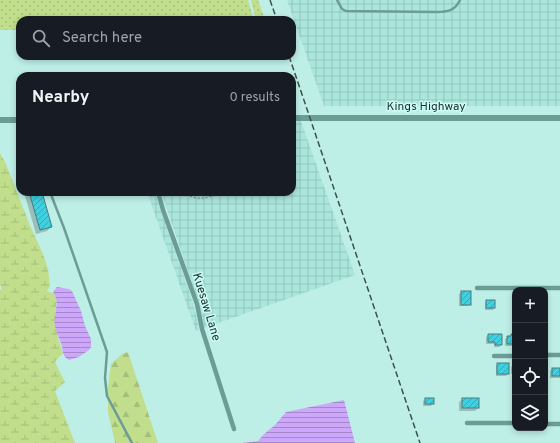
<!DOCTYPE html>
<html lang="en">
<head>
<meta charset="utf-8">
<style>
	body { margin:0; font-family:Overpass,sans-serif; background:#242831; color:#f1f3f6 }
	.controls { position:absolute; right:12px; bottom:12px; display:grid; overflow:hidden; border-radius:8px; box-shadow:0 2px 6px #0003 }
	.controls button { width:36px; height:36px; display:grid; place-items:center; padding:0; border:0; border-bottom:1px solid #363941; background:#171b24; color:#f1f3f6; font:20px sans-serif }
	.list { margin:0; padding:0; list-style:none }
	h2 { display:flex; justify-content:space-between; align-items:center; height:52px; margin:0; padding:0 16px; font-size:17px }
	h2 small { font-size:13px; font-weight:400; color:#9ea1a6 }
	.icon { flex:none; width:22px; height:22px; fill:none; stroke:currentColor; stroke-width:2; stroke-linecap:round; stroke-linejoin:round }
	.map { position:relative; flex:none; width:560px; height:443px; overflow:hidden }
	.search { position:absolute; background:#171b24; box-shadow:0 2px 6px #0003; left:16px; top:16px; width:280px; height:44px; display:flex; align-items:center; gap:10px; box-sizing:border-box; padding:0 14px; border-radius:12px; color:#9ea1a6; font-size:15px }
	.panel { position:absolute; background:#171b24; box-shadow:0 2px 6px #0003; left:16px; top:72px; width:280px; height:124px; border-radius:12px }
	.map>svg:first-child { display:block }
	.industrial { fill:url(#industrial-grid) }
	.grass { fill:url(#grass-dots) }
	.forest { fill:url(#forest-firs) }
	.wetland { fill:url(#wetland-marsh) }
	.water { fill:url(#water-rules) }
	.shadow { fill:#0003 }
	.building { fill:url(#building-hatch); stroke:#4c7a7f }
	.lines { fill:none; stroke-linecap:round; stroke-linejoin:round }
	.path { stroke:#678883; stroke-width:1; stroke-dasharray:2 2; stroke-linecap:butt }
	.service { stroke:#6b9c95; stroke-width:2.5 }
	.minor { stroke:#6b9c95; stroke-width:4.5 }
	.tertiary { stroke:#6b9c95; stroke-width:6 }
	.rail { stroke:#3a524e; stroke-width:1.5; stroke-dasharray:6 3; stroke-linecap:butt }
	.labels { text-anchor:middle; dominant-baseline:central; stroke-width:3; stroke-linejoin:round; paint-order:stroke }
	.street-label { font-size:12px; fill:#1c2f2c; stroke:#cbfcf5 }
</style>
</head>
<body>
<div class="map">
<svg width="560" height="443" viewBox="0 0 560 443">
	<defs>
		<pattern id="industrial-grid" width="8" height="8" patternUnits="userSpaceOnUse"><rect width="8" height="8" fill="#abe6dd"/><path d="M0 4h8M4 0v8" fill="none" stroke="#93c6be"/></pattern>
		<pattern id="grass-dots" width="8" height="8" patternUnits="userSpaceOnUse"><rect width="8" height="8" fill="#c0de8c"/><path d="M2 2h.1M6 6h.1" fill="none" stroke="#a4bf79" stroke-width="1.8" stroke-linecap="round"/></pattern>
		<pattern id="forest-firs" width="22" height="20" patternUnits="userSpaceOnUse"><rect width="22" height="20" fill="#c0de8c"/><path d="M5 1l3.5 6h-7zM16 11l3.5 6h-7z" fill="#a4bf79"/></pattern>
		<pattern id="wetland-marsh" width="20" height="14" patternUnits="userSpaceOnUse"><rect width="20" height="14" fill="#c0de8c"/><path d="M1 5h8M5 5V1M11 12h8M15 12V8" fill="none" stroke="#a4bf79"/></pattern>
		<pattern id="water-rules" width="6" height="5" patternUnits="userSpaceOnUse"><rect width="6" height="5" fill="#cda7f9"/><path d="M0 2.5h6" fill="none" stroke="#a688ca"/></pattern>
		<pattern id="building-hatch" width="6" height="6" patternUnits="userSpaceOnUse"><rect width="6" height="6" fill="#40d0df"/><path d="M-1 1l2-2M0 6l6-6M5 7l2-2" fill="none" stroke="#35a9b5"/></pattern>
	</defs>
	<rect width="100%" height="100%" fill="#beefe7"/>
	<g class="industrial">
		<path d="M287,0H560V106H324Z"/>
		<path d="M301,121L355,275L204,328L199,303L161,192H292V122Z"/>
		<path d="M147,192H155L161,211L194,305L199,330L196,331Z"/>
	</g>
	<g class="grass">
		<path d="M0,0H248L254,20H20V30H0Z"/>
		<path d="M251,0H258L265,20H256Z"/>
	</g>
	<path class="forest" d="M128,352L158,443H115L108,412V388L111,364L122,354Z"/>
	<path class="wetland" d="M0,153L6,164L29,223L43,254L48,269L50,286L47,291L55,294L57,299L55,315L58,338L63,353L55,362L65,382L55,391L75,443H0V290L2,289L0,285Z"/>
	<g class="water">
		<path d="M57,287L69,289L72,291L81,311L85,326L91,339V347L89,350L79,357L69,360C63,357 63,352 62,347C60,339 56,333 55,326C53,313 61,303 53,292Z"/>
		<path d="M344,400L355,443H242L258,441L264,434L275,425L286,412Z"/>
	</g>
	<g class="shadow">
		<path d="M24,192H41L51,227L47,231L36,234Z"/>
		<path d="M461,292L470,304L468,306H459V294Z"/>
		<path d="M487,301L494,308L493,310H485V303Z"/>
		<path d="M488,335L501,345L499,347H494V344H486V337Z"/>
		<path d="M512,335H515V346H505V339Z"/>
		<path d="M498,364L508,374L506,376H496V366Z"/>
		<path d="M513,365H515V374H511V367Z"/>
		<path d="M552,369H560V378H550V371Z"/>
		<path d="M425,399L433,404L431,406H423V401Z"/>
		<path d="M463,399L478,408L475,411H459V402Z"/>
	</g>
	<g class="building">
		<path d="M29,192H42L52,227L40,230Z"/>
		<rect x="461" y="291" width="10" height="14"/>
		<rect x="486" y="300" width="9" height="8"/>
		<path d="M488,334H502V345H495V342H488Z"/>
		<path d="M511,334H515V344H507V336H511Z"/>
		<rect x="497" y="363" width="12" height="11"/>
		<rect x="513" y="364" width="2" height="9"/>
		<rect x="552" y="368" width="8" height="8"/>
		<rect x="425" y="398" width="9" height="6"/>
		<rect x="462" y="398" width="17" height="10"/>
	</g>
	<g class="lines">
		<path class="path" d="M183,192C199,203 208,197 225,192"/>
		<g class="service">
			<path d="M337,0L342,9L346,11L436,12C447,12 455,11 460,0"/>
			<path d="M50,192L64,228L107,352L105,378L107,396L132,443"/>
		</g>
		<g class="minor">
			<path d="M158,192L163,210L197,304L202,329L234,429"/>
			<path d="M477,288H560"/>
			<path d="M545,355H560"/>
			<path d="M494,356H515"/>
			<path d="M467,423H515"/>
			<path d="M545,424H560"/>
		</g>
		<g class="tertiary">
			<path d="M292,118H560"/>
			<path d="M0,120H20"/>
		</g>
		<g class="rail">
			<path d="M270,0L277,20"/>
			<path d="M289,56L420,443"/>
		</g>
	</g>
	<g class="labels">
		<g class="street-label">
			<text x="426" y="107">Kings Highway</text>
			<text transform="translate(206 307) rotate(73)">Kuesaw Lane</text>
		</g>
	</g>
</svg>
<div class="controls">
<button>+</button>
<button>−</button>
<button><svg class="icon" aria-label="locate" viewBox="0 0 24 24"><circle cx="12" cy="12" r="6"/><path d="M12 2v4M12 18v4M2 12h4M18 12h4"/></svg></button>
<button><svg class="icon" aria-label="layers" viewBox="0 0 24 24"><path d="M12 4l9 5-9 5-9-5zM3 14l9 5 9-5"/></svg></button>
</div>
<div class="search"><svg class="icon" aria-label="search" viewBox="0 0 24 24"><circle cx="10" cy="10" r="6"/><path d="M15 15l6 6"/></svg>Search here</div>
<section class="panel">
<h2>Nearby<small>0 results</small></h2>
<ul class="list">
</ul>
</section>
</div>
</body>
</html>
